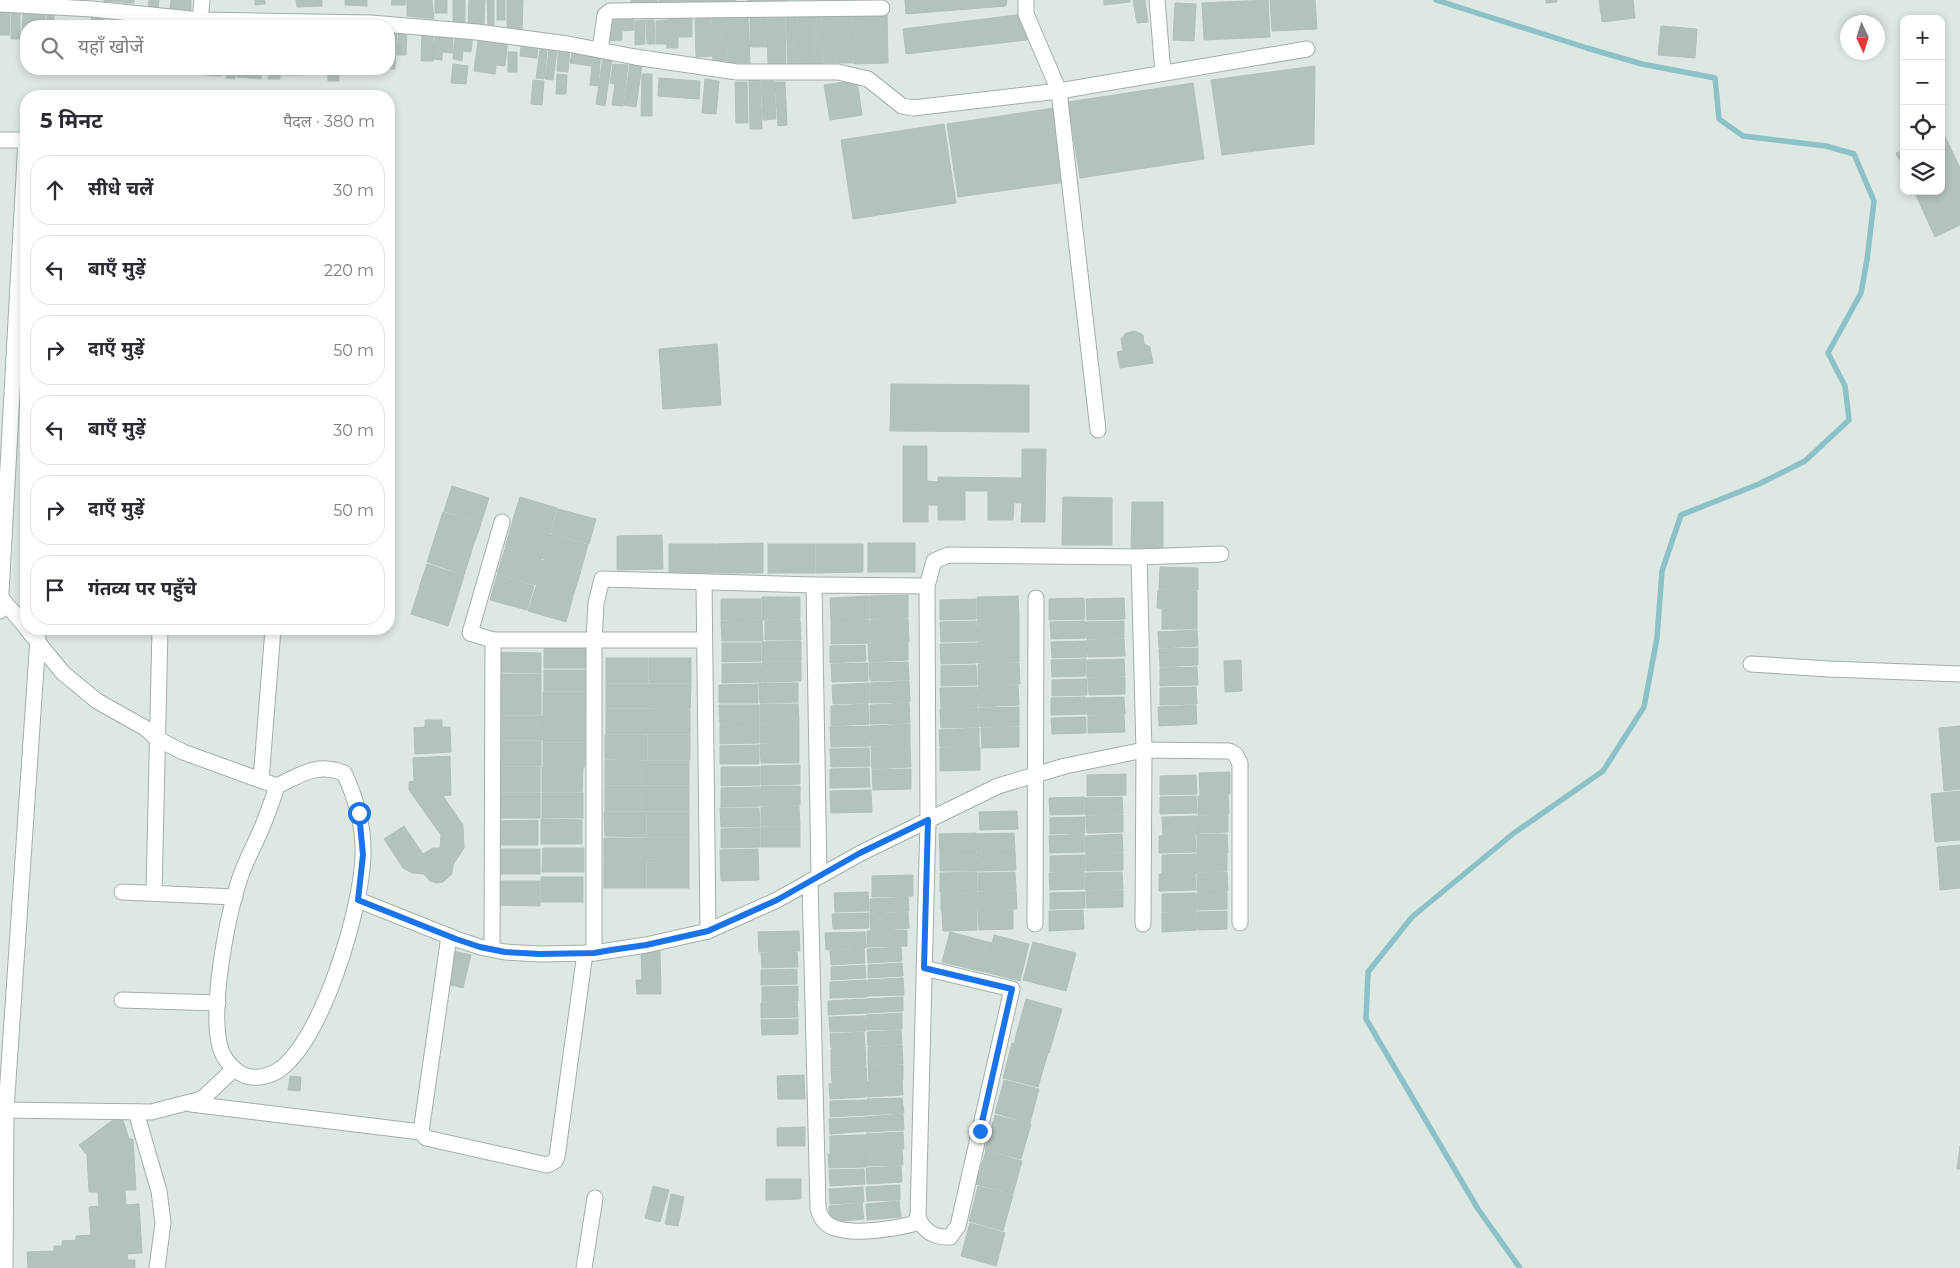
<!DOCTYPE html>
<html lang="hi">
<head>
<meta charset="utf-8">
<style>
	body { margin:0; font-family:Montserrat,"Noto Sans Devanagari",sans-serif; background:#f7f7f7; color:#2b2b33 }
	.controls { position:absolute; right:15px; top:15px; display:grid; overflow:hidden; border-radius:10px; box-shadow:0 2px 8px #0003 }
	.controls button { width:45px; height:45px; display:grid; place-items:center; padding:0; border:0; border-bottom:1px solid #e1e1e2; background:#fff; color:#2b2b33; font:25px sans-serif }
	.compass { position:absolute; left:1840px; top:15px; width:45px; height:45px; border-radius:50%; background:#fff; box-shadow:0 2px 8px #0003; rotate:176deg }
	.stop { position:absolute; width:15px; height:15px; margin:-11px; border:4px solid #1a73e8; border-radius:50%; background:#fff }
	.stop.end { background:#1a73e8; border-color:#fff; box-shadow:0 1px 5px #0008 }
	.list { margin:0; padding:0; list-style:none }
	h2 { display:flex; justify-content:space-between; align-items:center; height:65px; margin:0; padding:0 20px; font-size:21px }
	h2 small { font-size:16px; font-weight:400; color:#7c7c81 }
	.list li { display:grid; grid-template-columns:32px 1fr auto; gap:15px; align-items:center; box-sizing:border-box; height:70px; margin:0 10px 10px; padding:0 10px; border:1px solid #e1e1e2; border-radius:20px }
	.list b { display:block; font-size:19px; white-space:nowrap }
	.list em { font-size:16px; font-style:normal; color:#7c7c81 }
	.icon { flex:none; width:28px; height:28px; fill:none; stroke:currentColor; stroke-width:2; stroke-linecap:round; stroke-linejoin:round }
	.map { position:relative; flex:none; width:1960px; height:1268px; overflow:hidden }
	.search { position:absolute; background:#fff; box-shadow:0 2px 8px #0003; left:20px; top:20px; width:375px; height:55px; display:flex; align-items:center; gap:12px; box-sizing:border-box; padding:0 18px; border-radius:20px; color:#7c7c81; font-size:19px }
	.panel { position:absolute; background:#fff; box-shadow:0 2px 8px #0003; left:20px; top:90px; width:375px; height:545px; border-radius:20px }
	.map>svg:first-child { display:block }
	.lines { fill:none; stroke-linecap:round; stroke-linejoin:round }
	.stream { stroke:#8cc1c7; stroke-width:5.5 }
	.building { fill:#b4c2bc; stroke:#b2c0b9 }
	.minor-casing { stroke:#a2afa9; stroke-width:17 }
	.minor { stroke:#fff; stroke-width:15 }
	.route { stroke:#1a73e8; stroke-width:6 }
</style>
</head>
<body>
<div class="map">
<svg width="1960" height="1268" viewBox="0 0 1960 1268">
	<rect width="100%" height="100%" fill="#dee8e3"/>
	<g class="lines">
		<path class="stream" d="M1436,0L1587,48L1642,64L1715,78L1719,119L1743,136L1826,146L1854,154L1874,201L1867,260L1861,293L1828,353L1845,386L1849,420L1805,461L1759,484L1681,515L1662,571L1657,638L1644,707L1603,771L1514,833L1412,917L1368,972L1366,1019L1478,1209L1520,1268"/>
	</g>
	<g class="building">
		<rect x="104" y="0" width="18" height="2"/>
		<rect x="123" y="0" width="11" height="3"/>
		<path d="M149,0H159L158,10L148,9Z"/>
		<path d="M171,0H191V10L170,9Z"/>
		<path d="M255,0H265V4L255,5Z"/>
		<path d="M296,0H322V6L297,7Z"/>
		<path d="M345,0H367V6L345,5Z"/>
		<path d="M392,0H406L405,5H391Z"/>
		<path d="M407,0H432L434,19L407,16Z"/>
		<rect x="435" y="0" width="12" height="13"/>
		<rect x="453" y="0" width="12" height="22"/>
		<path d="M469,0H485L484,24H468Z"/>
		<path d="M487,0H494V28H488Z"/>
		<rect x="497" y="0" width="8" height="20"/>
		<path d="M507,0H523L522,31L507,30Z"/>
		<path d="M631,0H644V9L631,10Z"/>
		<rect x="644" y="0" width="13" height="9"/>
		<rect x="659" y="0" width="17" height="7"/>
		<rect x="677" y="0" width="14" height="7"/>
		<path d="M692,0H710L711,6H692Z"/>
		<rect x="711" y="0" width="25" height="7"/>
		<rect x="748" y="0" width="18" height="5"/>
		<rect x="767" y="0" width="20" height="5"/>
		<path d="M905,0H1007L1006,6L906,14Z"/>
		<path d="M1104,0H1130V2L1104,5Z"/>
		<path d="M1133,0H1145L1148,22L1137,23Z"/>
		<path d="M1268,0L1270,37L1204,40L1202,3Z"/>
		<path d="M1270,0H1315L1317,29L1272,31Z"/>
		<path d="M1546,0H1557V2L1546,3Z"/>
		<path d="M1599,0H1633L1635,18L1602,22Z"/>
		<path d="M1175,3L1196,4L1194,41L1173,40Z"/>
		<path d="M0,6L10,7V35H0Z"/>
		<path d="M20,7V39H11L12,8Z"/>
		<path d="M23,8L45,9V26H26V35L22,33Z"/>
		<path d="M48,9L54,10V26H46Z"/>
		<path d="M887,12L888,63L854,64L853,13Z"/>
		<path d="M92,13H104V26H91Z"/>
		<path d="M834,13H852L853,63H836Z"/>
		<path d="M821,14L822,65L810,66L809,15Z"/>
		<path d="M822,14H834L835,63H823Z"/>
		<path d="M1024,14L1027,40L906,54L903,29Z"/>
		<path d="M112,15H124L123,26H110Z"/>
		<path d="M786,16H797L798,65L788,66Z"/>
		<path d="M798,16H809L810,65H799Z"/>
		<path d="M692,17V37H679L678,18Z"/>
		<path d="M726,17L727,61L713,62L712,18Z"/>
		<path d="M748,17L750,63H728L727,18Z"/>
		<path d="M766,17L767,47H750V18Z"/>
		<path d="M634,18V30L622,31V40L607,41L606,20Z"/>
		<path d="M711,18L712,56L696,57L695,19Z"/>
		<path d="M767,18H785L786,67H768Z"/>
		<path d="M678,19V48H667L666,20Z"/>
		<path d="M645,20V44L635,45V21Z"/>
		<path d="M646,20H654L655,44H647Z"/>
		<path d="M666,20V44H656V21Z"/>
		<path d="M185,23V26H161V24Z"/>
		<path d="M1661,26L1697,29L1695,58L1658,55Z"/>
		<path d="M389,27H397L395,69H389Z"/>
		<path d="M399,27L407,28L406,55H397Z"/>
		<path d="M422,30H434L433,61H421Z"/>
		<path d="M436,30L453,33V53L442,52V60L433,59Z"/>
		<path d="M456,32L473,34L471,52L463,51L462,61L453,59Z"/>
		<path d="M479,34L508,38L505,66L475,63Z"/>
		<path d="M522,39L538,41L537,58L520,56Z"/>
		<path d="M541,42L548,43L544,79L536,78Z"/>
		<path d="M550,43H558L553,80L545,79Z"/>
		<path d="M559,44L570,46L568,72L557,71Z"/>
		<path d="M573,48L601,53L598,86L590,85L592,66L570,63Z"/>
		<rect x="508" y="52" width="9" height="20"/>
		<path d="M603,58L612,59L605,106L596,104Z"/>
		<path d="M475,63L496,66L495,74L474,71Z"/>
		<path d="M630,63L642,65L636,107L624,105Z"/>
		<path d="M453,64L468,66L466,84L451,83Z"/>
		<path d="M613,64L628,65L623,106L612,105L615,84L610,83Z"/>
		<path d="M1315,66L1314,144L1222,155L1211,80Z"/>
		<path d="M121,69H132V73L120,72Z"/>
		<path d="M172,69H186V73L172,74Z"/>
		<path d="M204,69H222L221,76L203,75Z"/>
		<path d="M228,69H236L235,79L226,78Z"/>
		<path d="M238,69H262L261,79L237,77Z"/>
		<path d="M269,69H281L280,79H268Z"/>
		<rect x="285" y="69" width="18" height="6"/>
		<rect x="304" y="69" width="23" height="1"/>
		<path d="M328,69H338L339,81H328Z"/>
		<path d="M557,74L567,75L566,94H556Z"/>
		<path d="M642,74H652V116H641Z"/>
		<path d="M659,78L700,81L699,99L658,96Z"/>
		<path d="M705,79L719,81L716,114L702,113Z"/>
		<path d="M749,79H760L762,129H750Z"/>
		<path d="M533,80L544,81L542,105L531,104Z"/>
		<path d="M857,80L862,115L830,120L824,85Z"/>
		<path d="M761,81H774L776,119L763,120Z"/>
		<path d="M735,82H747L748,123H736Z"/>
		<path d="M775,82H785L787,125L778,126Z"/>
		<path d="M1193,83L1204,159L1080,178L1068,102Z"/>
		<path d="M93,91L130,93V96H92Z"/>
		<path d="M131,93L168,94V96H131Z"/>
		<path d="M1054,108L1065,182L958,197L947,124Z"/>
		<path d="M944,124L956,203L853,219L841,140Z"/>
		<path d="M1941,132H1943L1960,168V225L1935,237L1914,191H1941Z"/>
		<path d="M1904,150V169L1896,153Z"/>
		<path d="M1135,331L1143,335L1144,344L1150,347L1153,363L1120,368L1117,352L1123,351L1121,339L1126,333Z"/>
		<path d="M717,344L721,405L663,409L659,349Z"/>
		<path d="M891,384L1029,385V432L890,431Z"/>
		<path d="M903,446H927V481L938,482V477L1022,478V449H1046L1045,522H1021L1022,503H1014L1013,520H988V491H965V520H938V505H928V522H903Z"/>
		<path d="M452,486L489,498L481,523L444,511Z"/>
		<path d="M520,497L557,508L550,533L512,522Z"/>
		<path d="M1063,497L1112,498V545H1062Z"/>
		<path d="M1132,502H1163V548H1131Z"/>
		<path d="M558,509L596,519L589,544L551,533Z"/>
		<path d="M443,512L481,524L472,549L435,537Z"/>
		<path d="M512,523L550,534L542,559L505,548Z"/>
		<path d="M551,534L588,545L581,570L543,559Z"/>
		<path d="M662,535L663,569L617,570V536Z"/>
		<path d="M435,537L472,550L464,575L427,562Z"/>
		<path d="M763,543V573H717L716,544Z"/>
		<rect x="868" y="543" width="47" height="29"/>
		<path d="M669,544H715L716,573H669Z"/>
		<rect x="768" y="544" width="47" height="29"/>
		<path d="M816,544H863V572L816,573Z"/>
		<path d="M505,549L542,560L535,585L497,574Z"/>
		<path d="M543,560L581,571L573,596L536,585Z"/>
		<path d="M427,564L464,576L456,601L419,588Z"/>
		<path d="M1160,567L1198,568V590L1159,589Z"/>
		<path d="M497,575L534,586L527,610L490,600Z"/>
		<path d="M536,586L573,597L566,622L528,611Z"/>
		<path d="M419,589L456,602L448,626L411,614Z"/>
		<path d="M1158,590L1197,591V609L1157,608Z"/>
		<path d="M908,595V618L870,619V596Z"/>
		<path d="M869,596V619L831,621L830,598Z"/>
		<path d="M1018,596L1019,618L977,619V597Z"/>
		<path d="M762,597H800V619L762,620Z"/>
		<path d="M1084,598L1085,619L1049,620V599Z"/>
		<path d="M1124,598L1125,619L1087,620L1086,599Z"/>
		<path d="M721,599H761V619L721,620Z"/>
		<path d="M976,599V619L940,620V600Z"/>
		<rect x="1162" y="609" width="35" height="20"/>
		<path d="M1019,618V640L978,641L977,620Z"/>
		<path d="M908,619L909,642L871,643L870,620Z"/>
		<path d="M762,620L763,641H722L721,621Z"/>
		<path d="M800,620L801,640H765V621Z"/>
		<path d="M869,620L870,643L831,644V621Z"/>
		<path d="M976,621L977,641L941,642L940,622Z"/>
		<path d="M1085,621L1086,638L1051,639L1050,622Z"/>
		<path d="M1124,621V638L1087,639L1086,622Z"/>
		<path d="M1197,630L1198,646L1159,648L1158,632Z"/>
		<path d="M1124,639L1125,656L1088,657L1087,640Z"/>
		<path d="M1019,640V662L978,663L977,642Z"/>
		<path d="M801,641V661H762V642Z"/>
		<path d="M1086,641L1087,657L1052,658L1051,642Z"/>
		<path d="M722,643H761V661L722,662Z"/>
		<path d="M908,643V660L869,662L868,644Z"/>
		<path d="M976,643L977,663L941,664L940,644Z"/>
		<path d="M544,645H587L586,668H544Z"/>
		<path d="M865,645L866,661L830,663V646Z"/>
		<path d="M1198,648V665L1160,667L1159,649Z"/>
		<path d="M499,652L541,653V673L499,672Z"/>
		<rect x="606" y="658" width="42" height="25"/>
		<rect x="649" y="658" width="42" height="25"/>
		<path d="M1086,659V676L1052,677L1051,660Z"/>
		<path d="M1124,659L1125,676L1087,677V660Z"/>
		<path d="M1241,660L1242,691L1225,692L1224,661Z"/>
		<path d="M762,662H801V681L763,682Z"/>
		<path d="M908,662L909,680L870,681L869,663Z"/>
		<path d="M761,663L762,682L722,683V664Z"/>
		<path d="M868,663V681L832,682L831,664Z"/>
		<path d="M1019,663L1020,684L978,685V664Z"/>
		<path d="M976,665L977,685L941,686V666Z"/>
		<path d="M1197,667L1198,685L1160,686V668Z"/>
		<rect x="544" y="670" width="42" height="21"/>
		<rect x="499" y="674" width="42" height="16"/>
		<path d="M1125,677V694L1089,695L1088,678Z"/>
		<path d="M1087,679V695L1052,696V680Z"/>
		<path d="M909,681L910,702L870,703V683Z"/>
		<path d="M759,683H798V702L760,703Z"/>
		<path d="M869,683V703L833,704L832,685Z"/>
		<rect x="606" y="684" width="42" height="24"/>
		<path d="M648,684H691L690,709L648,708Z"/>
		<path d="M758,684V703H719V685Z"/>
		<path d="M1018,685L1019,705L979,707L978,686Z"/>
		<path d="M977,687L978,707L941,708L940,688Z"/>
		<path d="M1196,687L1197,704L1160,705V688Z"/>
		<path d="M541,690V715H499V691Z"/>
		<path d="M543,692H586L585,717L543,716Z"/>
		<path d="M1085,697L1086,714L1051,715V698Z"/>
		<path d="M1124,697L1125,714L1087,715L1086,698Z"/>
		<path d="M909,703L910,723L870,724V705Z"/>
		<path d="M760,704H798L799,723H760Z"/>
		<path d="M868,704L869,724L831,726V706Z"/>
		<path d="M719,705H759V724H720Z"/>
		<path d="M1196,705L1197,724L1159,726L1158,707Z"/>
		<path d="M1019,707V726L980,727L979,708Z"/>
		<path d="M978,708L979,727L941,728L940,709Z"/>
		<rect x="606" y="709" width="42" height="25"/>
		<path d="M648,709L690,710V734H648Z"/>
		<path d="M1124,715L1125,732L1088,733V716Z"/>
		<path d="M500,716H543L542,740H500Z"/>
		<rect x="543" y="717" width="42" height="25"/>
		<path d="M1086,717V733L1052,734L1051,718Z"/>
		<path d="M425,720H442V727H450L451,752L415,754L414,728L425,727Z"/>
		<path d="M799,723V743H760V724Z"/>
		<path d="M759,724V743L720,744V725Z"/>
		<path d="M910,724V746H871L870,726Z"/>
		<path d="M869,726L870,746L831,747L830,727Z"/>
		<path d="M1960,726V789L1944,791L1939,728Z"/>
		<path d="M1019,727V747L982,748L981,728Z"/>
		<path d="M979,728V746L940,747L939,730Z"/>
		<path d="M605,735H647V760L605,759Z"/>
		<rect x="648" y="735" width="42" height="25"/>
		<rect x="499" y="741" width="42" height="25"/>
		<rect x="543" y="743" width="42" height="24"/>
		<path d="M799,743V763H761L760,744Z"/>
		<path d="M759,745V764H720V746Z"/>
		<path d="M910,746L911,767L872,769L871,747Z"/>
		<path d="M980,747V770L940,771V748Z"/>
		<path d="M869,748L870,766L831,767L830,749Z"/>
		<path d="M450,756L451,795L443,796L463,825L464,848L453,865L452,874L443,882L437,883L430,881L424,874L412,873L403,868L384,839L404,826L423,854L433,848H440L441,835L409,790V782L414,781L413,758Z"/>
		<path d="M605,760L647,761V785H605Z"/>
		<rect x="647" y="761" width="42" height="24"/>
		<path d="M800,765V784L761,785V766Z"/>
		<rect x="499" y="767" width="41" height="25"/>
		<path d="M542,767H583L582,792H542Z"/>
		<path d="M721,767H760V785L721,786Z"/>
		<path d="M869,768L870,787L830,788V769Z"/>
		<path d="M911,769V789L873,790L872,770Z"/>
		<path d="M1230,772V794L1200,795L1199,773Z"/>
		<path d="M1126,774V795L1087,796V775Z"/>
		<path d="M1196,775L1197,794L1160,795V776Z"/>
		<rect x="605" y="786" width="42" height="25"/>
		<rect x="647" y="786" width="42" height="25"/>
		<path d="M761,786H800V805L762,806Z"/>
		<path d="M760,787L761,806L721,807V788Z"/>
		<path d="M871,790L872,812L831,813L830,791Z"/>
		<path d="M1960,791V840L1935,842L1931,794Z"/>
		<rect x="500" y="793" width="40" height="25"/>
		<rect x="542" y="793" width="41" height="25"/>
		<path d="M1228,795L1229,814L1198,815V796Z"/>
		<path d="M1196,796L1197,813L1160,814V797Z"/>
		<path d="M1084,797V814L1050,815L1049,798Z"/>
		<path d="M1122,797L1123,814L1085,815V798Z"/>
		<path d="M799,806L800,826H761V807Z"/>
		<path d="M720,808H759L760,827H721Z"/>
		<path d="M1017,811L1018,829L980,830L979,812Z"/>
		<path d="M604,812H646V837L605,836Z"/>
		<rect x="647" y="812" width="42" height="25"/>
		<path d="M1123,815V832L1087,833L1086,816Z"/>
		<path d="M1228,815V832L1198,833V816Z"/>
		<path d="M1197,816L1198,834L1163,835L1162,817Z"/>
		<path d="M1085,817V833L1050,834V818Z"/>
		<path d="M541,819L582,820V844H541Z"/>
		<path d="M538,820V845H498V821Z"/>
		<rect x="761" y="827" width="39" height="20"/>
		<path d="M760,828V847L721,848V829Z"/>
		<path d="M976,833V852L940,853L939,834Z"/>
		<path d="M1014,833L1015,851L977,852L976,834Z"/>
		<path d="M1084,834V852L1050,853L1049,836Z"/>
		<path d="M1122,834L1123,852L1085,853V836Z"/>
		<path d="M1197,834H1227L1228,853L1197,854Z"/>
		<path d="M1195,835L1196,852L1159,853V836Z"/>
		<path d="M604,838H647L646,863L604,862Z"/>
		<path d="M647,838H689V863L647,862Z"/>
		<path d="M1960,845V888L1940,890L1937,847Z"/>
		<path d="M543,848H584V872H542Z"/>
		<rect x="498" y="849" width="42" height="25"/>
		<path d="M758,849L759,880L721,881L720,850Z"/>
		<path d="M1015,851L1016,870L978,871L977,853Z"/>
		<path d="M976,852L977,871H940V853Z"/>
		<path d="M1123,853V870L1086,871V854Z"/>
		<path d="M1196,854L1197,873L1162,874V855Z"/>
		<path d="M1197,854H1227V871L1197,872Z"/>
		<path d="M1085,855V871L1050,872V856Z"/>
		<rect x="604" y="863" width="42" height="25"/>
		<rect x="647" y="863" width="42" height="25"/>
		<path d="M977,872V891L940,892V873Z"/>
		<path d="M1015,872L1016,890L978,891V873Z"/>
		<path d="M1084,872V889L1050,890L1049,873Z"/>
		<path d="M1122,872L1123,889L1085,890V873Z"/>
		<path d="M1227,872L1228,891L1197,892V873Z"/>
		<path d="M1195,873L1196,890L1159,891V874Z"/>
		<path d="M913,875V896L872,897V876Z"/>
		<rect x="541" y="877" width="42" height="25"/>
		<path d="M498,881H540V906L498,905Z"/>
		<path d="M1123,890V907L1087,908L1086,891Z"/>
		<path d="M977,891L978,910L941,911V892Z"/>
		<path d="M1016,891L1017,909L979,910L978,892Z"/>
		<path d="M868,892L869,911L835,912L834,893Z"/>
		<path d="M1085,892V908L1050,909V893Z"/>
		<path d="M1227,892V909L1198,910L1197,893Z"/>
		<path d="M1196,893L1197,911L1162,912V894Z"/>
		<path d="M908,897L909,911L870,913V899Z"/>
		<path d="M978,910H1013V929L979,930Z"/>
		<path d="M1083,910L1084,929L1049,931V911Z"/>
		<path d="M942,911H977V930L943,931Z"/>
		<path d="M1227,911V929L1198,930L1197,912Z"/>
		<path d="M908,912L909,928L871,931L870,914Z"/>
		<path d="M1196,912L1197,930L1162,932V913Z"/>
		<path d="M869,913V928L833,929L832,914Z"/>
		<path d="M907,930V946L867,947V931Z"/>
		<path d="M799,931L800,951L759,952L758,932Z"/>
		<path d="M865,932L866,948L826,950L825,933Z"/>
		<path d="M950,932L992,943L984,972L942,962Z"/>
		<path d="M994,935L1029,944L1020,981L985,972Z"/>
		<path d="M1033,942L1076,953L1066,991L1023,980Z"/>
		<path d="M901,947L902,961L868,963L867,949Z"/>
		<path d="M864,949L865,963L831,965L830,951Z"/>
		<path d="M454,951L462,953L454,986L446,984Z"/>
		<path d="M660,951L661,994H637L636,980H642L641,952Z"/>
		<path d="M797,952L798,967L762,968L761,953Z"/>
		<path d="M463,953L471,955L463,988L455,986Z"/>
		<path d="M902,963L903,976L868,978V965Z"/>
		<path d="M865,965L866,978L831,980V967Z"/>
		<path d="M797,969V984L761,985V970Z"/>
		<path d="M903,978L904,995L867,996V980Z"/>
		<path d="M866,980L867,997L830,998V982Z"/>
		<path d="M798,986V1001L762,1002V987Z"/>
		<path d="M903,997V1011L866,1013V999Z"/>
		<path d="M865,999L866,1013L828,1015V1001Z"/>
		<path d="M1026,999L1062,1009L1049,1053L1014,1043Z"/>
		<path d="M797,1002L798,1017L761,1018V1003Z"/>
		<path d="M902,1013V1029L867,1030L866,1015Z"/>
		<path d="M865,1016L866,1031L830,1032L829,1017Z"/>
		<path d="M798,1019V1034L762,1035L761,1020Z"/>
		<path d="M901,1030L902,1044L868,1046L867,1032Z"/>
		<path d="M864,1032L865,1047L831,1048L830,1034Z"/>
		<path d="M1012,1043L1048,1053L1038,1087L1003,1078Z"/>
		<path d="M902,1045L903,1064L868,1065V1047Z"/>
		<path d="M865,1047L866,1066L831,1067V1049Z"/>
		<path d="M903,1065V1080L869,1081L868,1066Z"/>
		<path d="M866,1067L867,1082L832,1083L831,1068Z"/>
		<path d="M804,1075L805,1099H778L777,1076Z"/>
		<path d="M290,1076L301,1077L300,1091L288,1090Z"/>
		<path d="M902,1080L903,1095L867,1097L866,1082Z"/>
		<path d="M1004,1080L1039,1089L1030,1123L995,1113Z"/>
		<path d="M865,1082L866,1097L830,1099L829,1084Z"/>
		<path d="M902,1098L904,1113L867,1115V1099Z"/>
		<path d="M866,1100L867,1115L830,1117V1101Z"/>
		<path d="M121,1114L129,1139H133L136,1190H125L126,1205L139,1204L142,1253L127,1254L128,1260H135V1268H28L27,1252L54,1251V1246H62V1241L76,1240V1236L91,1235L89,1207L99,1206L98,1192H89L87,1155L79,1145Z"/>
		<path d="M903,1114L904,1130L867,1132L866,1117Z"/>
		<path d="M995,1115L1031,1124L1021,1159L985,1150Z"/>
		<path d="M866,1117L867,1131L830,1134L829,1119Z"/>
		<path d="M805,1127V1146H777V1128Z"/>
		<path d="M903,1132L904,1149L867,1151L866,1134Z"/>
		<path d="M866,1135L867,1151L830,1153V1136Z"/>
		<path d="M1960,1146V1169H1957Z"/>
		<path d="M902,1150L903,1165L866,1166L865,1152Z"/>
		<path d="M986,1151L1022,1161L1013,1194L976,1184Z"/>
		<path d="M865,1152L866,1167L829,1168L828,1154Z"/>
		<path d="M901,1166L902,1182L867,1184L866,1168Z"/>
		<path d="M864,1169L865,1184L830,1186L829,1170Z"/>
		<path d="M766,1179H801V1199L766,1200Z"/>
		<path d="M900,1185V1200L867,1201L866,1187Z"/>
		<path d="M653,1186L669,1190L660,1222L645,1218Z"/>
		<path d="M978,1186L1013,1195L1003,1231L969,1221Z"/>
		<path d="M863,1187L864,1202L830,1204L829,1189Z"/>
		<path d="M671,1194L684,1197L678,1226L665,1224Z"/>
		<path d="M899,1201L901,1217L867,1220L866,1204Z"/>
		<path d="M862,1203L864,1219L830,1222L829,1206Z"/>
		<path d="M970,1223L1005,1233L996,1266L961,1256Z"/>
	</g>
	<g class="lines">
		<defs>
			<g id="minor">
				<path d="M1026,0V14L1059,91L1098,430"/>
				<path d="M1157,0L1163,73"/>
				<path d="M0,4L92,9L200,20L202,0"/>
				<path d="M200,20L371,23L477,32L568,44L635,57L737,72H838L868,79L902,106L913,108L1059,91L1307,49"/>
				<path d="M600,50L605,15L610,11L882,8"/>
				<path d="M0,140H26"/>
				<path d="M1139,557L1221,554"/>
				<path d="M704,582L708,931"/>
				<path d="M0,597L26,627"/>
				<path d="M0,611L26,140"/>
				<path d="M27,629L63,673L97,701L145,728L156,738L183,752L277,786C300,775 318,762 344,773C356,798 364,828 363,857C361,909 323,1039 279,1070C266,1078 249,1081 237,1071C229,1065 223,1058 220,1047C210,1008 226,923 238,884C244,863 255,845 263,825C268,812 273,799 277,786"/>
				<path d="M493,640L470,633L502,522"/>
				<path d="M1751,664L1829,669L1960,674"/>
				<path d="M261,780L273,629"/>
				<path d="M819,876L814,585L927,586"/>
				<path d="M810,881L818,1208C820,1217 825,1225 835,1228C855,1235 892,1229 913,1224L918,1217"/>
				<path d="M122,892L235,897"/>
				<path d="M154,893L160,629"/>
				<path d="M358,900L456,939L480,947L505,952L540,954L594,953L646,945L708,931L777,900L861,853L998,786L1065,766L1144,750L1229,751L1235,754L1240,763V923"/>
				<path d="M1035,924L1036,598"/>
				<path d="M449,936L421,1132L426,1138L547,1165L555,1161L557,1157L585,953"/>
				<path d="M492,949L493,640H704"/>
				<path d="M594,953V640L596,603L602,579L814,585"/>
				<path d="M924,968L1012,989L958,1226L950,1237C935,1238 923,1231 918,1217L928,819L927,586L934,561L948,555L1139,557L1144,750L1143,924"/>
				<path d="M122,1000L218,1003"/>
				<path d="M191,1104L421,1132"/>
				<path d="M0,1110L151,1112L202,1099L234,1069"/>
				<path d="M136,1112L159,1191L163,1223L157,1268"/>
				<path d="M5,1268L6,1110L38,638"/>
				<path d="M584,1268L595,1198"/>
			</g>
		</defs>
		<use href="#minor" class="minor-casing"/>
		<use href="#minor" class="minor"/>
	</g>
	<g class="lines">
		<path class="route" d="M359,813L363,855L358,900L456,939L480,947L505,952L540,954L594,953L611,950L646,945L708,931L777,900L860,853L928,820L924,968L1012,989L980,1131"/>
	</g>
</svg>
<div class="controls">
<button>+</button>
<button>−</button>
<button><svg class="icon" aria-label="locate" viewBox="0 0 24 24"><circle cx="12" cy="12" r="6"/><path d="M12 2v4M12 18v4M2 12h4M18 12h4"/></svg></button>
<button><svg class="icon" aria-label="layers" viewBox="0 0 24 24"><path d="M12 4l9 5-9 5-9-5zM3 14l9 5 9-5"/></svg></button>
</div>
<svg class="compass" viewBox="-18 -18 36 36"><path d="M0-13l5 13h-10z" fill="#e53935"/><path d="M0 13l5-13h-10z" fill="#7c7c81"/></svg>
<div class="stop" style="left:359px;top:813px"></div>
<div class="stop end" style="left:980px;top:1131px"></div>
<div class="search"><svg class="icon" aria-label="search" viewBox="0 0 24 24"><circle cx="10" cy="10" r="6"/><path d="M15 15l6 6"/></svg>यहाँ खोजें</div>
<section class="panel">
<h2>5 मिनट<small>पैदल · 380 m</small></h2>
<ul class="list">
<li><svg class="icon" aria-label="ahead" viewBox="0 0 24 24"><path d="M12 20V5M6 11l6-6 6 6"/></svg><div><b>सीधे चलें</b></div><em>30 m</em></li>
<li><svg class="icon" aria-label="left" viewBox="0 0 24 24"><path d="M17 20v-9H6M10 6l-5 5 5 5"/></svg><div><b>बाएँ मुड़ें</b></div><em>220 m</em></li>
<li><svg class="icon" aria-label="right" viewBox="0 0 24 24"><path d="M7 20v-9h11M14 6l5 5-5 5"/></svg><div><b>दाएँ मुड़ें</b></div><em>50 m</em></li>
<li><svg class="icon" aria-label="left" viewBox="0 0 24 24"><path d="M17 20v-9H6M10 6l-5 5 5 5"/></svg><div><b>बाएँ मुड़ें</b></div><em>30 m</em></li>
<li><svg class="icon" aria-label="right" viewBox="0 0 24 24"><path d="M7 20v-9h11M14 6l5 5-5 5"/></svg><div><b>दाएँ मुड़ें</b></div><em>50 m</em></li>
<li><svg class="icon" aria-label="arrive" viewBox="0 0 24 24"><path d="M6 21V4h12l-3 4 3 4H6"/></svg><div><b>गंतव्य पर पहुँचे</b></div></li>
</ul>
</section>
</div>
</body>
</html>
